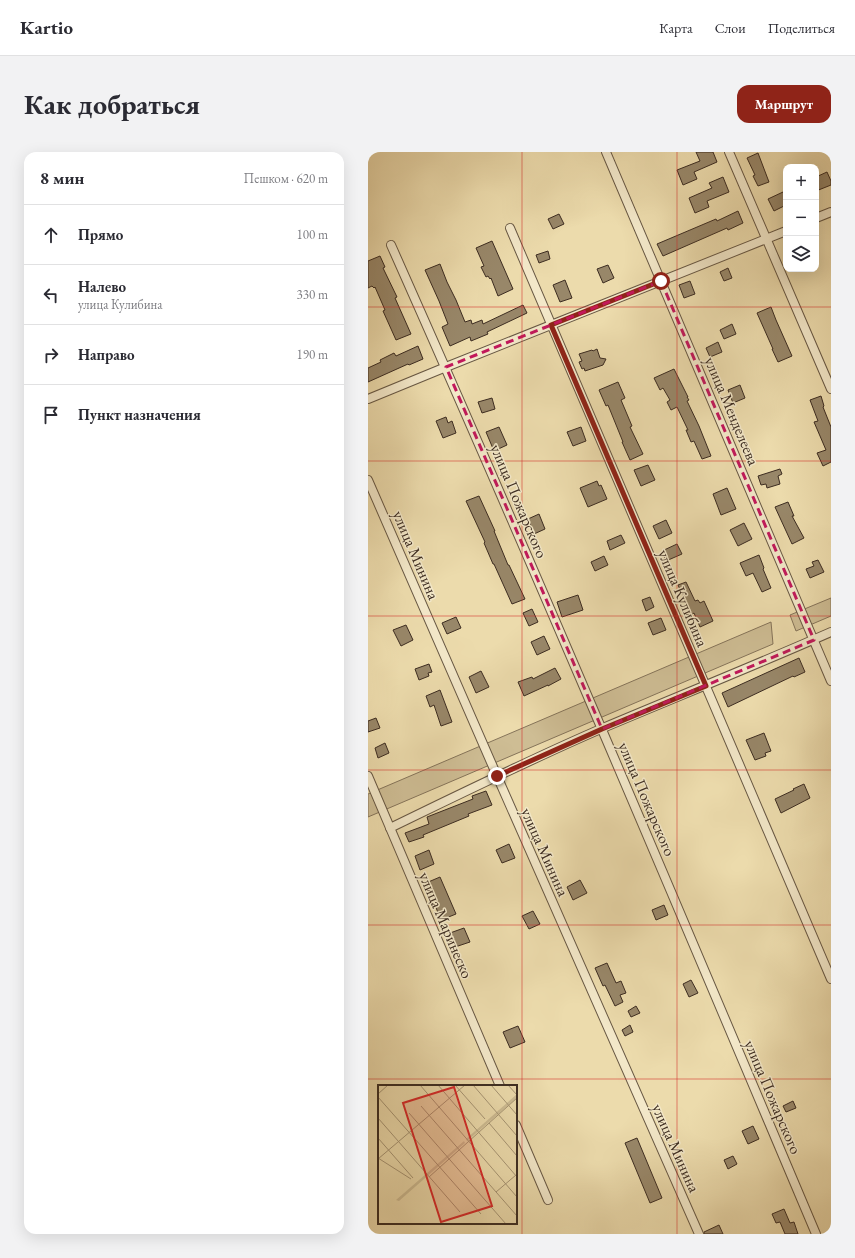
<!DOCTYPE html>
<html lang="ru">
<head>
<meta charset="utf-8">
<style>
	body { margin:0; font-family:"EB Garamond",serif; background:#f2f2f3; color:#2b2b33 }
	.controls { position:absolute; right:12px; top:12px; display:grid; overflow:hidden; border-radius:8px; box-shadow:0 4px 16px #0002 }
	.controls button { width:36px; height:36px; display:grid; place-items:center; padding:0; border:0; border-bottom:1px solid #e1e1e2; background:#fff; color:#2b2b33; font:20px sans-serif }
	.stop { position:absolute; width:12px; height:12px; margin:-9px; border:3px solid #8f2418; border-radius:50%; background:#fff }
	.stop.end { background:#8f2418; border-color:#fff; box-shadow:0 1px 4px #0008 }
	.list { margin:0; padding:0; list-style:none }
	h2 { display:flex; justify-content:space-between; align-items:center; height:52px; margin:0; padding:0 16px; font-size:17px }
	h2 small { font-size:13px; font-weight:400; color:#7c7c81 }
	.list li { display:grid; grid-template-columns:26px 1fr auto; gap:12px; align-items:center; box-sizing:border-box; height:60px; padding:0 16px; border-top:1px solid #e1e1e2 }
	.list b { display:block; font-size:15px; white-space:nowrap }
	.list p { margin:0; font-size:13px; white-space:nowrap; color:#7c7c81 }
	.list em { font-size:13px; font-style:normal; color:#7c7c81 }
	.icon { flex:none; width:22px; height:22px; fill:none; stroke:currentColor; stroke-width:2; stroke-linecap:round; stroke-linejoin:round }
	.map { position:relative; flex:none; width:463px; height:1082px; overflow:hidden; border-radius:12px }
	header { display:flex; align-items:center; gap:24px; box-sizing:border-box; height:56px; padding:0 20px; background:#fff; border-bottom:1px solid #e1e1e2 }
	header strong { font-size:19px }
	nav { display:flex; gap:22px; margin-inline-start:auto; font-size:14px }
	.intro { display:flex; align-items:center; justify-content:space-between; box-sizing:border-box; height:96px; padding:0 24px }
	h1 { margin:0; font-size:28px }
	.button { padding:10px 18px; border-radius:12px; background:#8f2418; color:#fff; font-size:14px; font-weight:700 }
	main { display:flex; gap:24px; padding:0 24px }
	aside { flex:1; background:#fff; border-radius:12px; box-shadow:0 4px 16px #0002 }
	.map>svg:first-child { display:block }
	.green { fill:#cebd94; stroke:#85745a }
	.building { fill:#988769; stroke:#3c2c21 }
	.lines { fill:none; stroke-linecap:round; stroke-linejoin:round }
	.minor-casing { stroke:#685844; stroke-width:10 }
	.minor { stroke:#f3e8c9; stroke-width:8 }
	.route { stroke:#8f2418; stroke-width:5 }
	.marked { fill:none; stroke:#c2185b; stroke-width:3; stroke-dasharray:8 5; stroke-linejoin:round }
	.grid { fill:none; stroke:#d62828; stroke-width:1; stroke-opacity:0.55 }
	.labels { text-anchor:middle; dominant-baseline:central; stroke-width:3; stroke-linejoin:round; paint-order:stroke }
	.street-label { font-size:16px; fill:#3c2c21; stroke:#f3e8c9 }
	.inset-road { fill:none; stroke:#a69574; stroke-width:1 }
	.view { fill:#d62828; fill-opacity:0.15; stroke:#d62828; stroke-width:2 }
	.inset-edge { fill:none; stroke:#3c2c21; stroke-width:2 }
</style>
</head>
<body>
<header>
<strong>Kartio</strong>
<nav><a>Карта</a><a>Слои</a><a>Поделиться</a></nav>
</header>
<div class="intro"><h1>Как добраться</h1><a class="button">Маршрут</a></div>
<main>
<aside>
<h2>8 мин<small>Пешком · 620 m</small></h2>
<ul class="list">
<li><svg class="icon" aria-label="ahead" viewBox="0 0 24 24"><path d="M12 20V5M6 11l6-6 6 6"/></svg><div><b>Прямо</b></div><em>100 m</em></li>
<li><svg class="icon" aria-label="left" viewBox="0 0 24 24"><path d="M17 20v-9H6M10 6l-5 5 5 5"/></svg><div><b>Налево</b><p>улица Кулибина</p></div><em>330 m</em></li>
<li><svg class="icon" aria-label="right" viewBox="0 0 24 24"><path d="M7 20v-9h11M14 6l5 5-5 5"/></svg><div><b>Направо</b></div><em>190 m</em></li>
<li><svg class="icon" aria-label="arrive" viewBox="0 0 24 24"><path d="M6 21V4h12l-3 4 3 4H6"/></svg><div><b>Пункт назначения</b></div></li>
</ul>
</aside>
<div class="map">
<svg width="463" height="1082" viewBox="0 0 463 1082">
	<rect width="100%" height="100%" fill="#ecdbac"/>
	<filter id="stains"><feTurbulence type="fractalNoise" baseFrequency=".005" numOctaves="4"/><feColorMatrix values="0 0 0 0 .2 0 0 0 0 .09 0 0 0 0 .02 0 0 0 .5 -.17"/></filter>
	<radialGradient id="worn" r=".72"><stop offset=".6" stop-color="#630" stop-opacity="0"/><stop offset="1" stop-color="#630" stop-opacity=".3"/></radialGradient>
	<g class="green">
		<path d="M463,446V464L428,479L422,463Z"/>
		<path d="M403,470L405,492L0,665V642Z"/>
	</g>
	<g class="building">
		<path d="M328,0H345L349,10L326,20L329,27L315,33L309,18L332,9Z"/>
		<path d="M390,1L401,30L390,34L385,24L387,23L379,6Z"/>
		<path d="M459,20L463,29V33L448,39V25Z"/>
		<path d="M355,25L361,40L339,49L341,55L327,61L321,46L344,36L341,31Z"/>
		<path d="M415,40L418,46V53L406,59L400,47Z"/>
		<path d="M370,59L375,71L360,78L359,76L295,104L289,92L348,67L349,69Z"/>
		<path d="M191,62L196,72L185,77L180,67Z"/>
		<path d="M124,89L145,137L130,144L123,126L122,127L120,124L118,125L113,115L116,114L108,96Z"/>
		<path d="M180,99L182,107L171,111L168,103Z"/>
		<path d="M12,104L17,115L15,116L29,145L27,146L43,182L28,188L15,159L17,158L7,135L6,136L4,134L0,136V109Z"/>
		<path d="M72,112L79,130L88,148L97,170L103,168L104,172L114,168L115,172L155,153L159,161L119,180L120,182L103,189L102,185L82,194L74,175L80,172L71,149L57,118Z"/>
		<path d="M240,113L246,126L235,131L229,117Z"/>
		<path d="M360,116L364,126L356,129L352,120Z"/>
		<path d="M197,128L204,146L192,150L185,133Z"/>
		<path d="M322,129L327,142L316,146L311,133Z"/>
		<path d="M403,155L408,168L424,204L410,210L404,197H405L389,161Z"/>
		<path d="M364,172L368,182L356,187L352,178Z"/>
		<path d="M350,190L354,200L342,205L338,196Z"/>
		<path d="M50,194L55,207L41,213L40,212L0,230V216L13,210L12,208L26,201L28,204Z"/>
		<path d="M229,197L232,206L238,207L235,213L217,219L216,216L214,217L211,210L214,209L211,202L224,198L225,199Z"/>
		<path d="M306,217L320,245H319L321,248L319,249L331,274L343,304L334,307L326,289L323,290L318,278H320L309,255L303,258L299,250L302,248L295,236L292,238L286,226Z"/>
		<path d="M250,230L257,246L253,248L264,274L262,275L275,302L262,308L254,290H255L240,253L238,254L231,238Z"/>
		<path d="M372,233L377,246L365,251L360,238Z"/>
		<path d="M453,244L456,254L455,255L463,275V310L455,314L449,301L458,298L446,270L450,269L442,248Z"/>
		<path d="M124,246L127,257L114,261L110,250Z"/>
		<path d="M78,265L80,271L84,269L88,281L75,286L68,269Z"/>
		<path d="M131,275L139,293L126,299L118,280Z"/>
		<path d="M213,275L218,289L205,294L199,280Z"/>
		<path d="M280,313L287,328L273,334L266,318Z"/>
		<path d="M412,317L414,322L410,324L412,332L399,336L398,332L393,333L390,324Z"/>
		<path d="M229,329L231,334L233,333L239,347L220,355L212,336Z"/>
		<path d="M359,336L368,357L353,363L345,342Z"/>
		<path d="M111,344L127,379H126L140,413H141L157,447L144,452L126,412H125L116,391L117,390L98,349Z"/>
		<path d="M420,350L426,364H424L436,386L424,392L407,355Z"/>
		<path d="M171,362L177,377L166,382L160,367Z"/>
		<path d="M298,368L304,381L291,387L285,374Z"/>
		<path d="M376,371L384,387L370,394L362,378Z"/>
		<path d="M253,383L257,391L242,398L239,389Z"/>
		<path d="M309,392L314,402L298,409L294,399Z"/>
		<path d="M391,403L396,416L395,417L403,436L394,440L385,421L378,424L372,411Z"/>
		<path d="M236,404L240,413L227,419L223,410Z"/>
		<path d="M450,408L456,420L442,426L438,417L446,414L444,410Z"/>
		<path d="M318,430L327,449L330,448L332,451L336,449L345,469L332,475L326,461L323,463L310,433Z"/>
		<path d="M210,443L215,458L194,465L189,450Z"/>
		<path d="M282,445L286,455L278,459L274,448Z"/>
		<path d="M164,457L170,470L161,474L155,461Z"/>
		<path d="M88,465L93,476L79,482L74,471Z"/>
		<path d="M293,466L298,478L285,483L280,471Z"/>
		<path d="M38,473L45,488L33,494L25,478Z"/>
		<path d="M176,484L182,497L169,503L163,490Z"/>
		<path d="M431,506L437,520L426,525L425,524L360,555L354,541Z"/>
		<path d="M61,512L64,520L60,521L61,524L51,528L47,517Z"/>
		<path d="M187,516L193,527L180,534V533L156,544L150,530L164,525L165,527Z"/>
		<path d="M113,519L121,535L108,541L101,525Z"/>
		<path d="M72,538L84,570L73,574L66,553L62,555L58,544Z"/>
		<path d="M8,566L12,576L0,580V569Z"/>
		<path d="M396,581L403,599L397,601L398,604L387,608L378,588Z"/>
		<path d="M17,591L21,601L10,606L7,596Z"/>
		<path d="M436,632L442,646L413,661L407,647L426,638L425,637Z"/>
		<path d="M118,639L124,653L100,662L101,664L55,683L56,685L41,690L37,681L61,672L59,665L105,647L104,644Z"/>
		<path d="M141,692L147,706L134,711L128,698Z"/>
		<path d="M61,698L66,712L52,718L47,704Z"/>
		<path d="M72,725L88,762L73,768L58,731Z"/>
		<path d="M212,728L219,741L205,748L199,735Z"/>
		<path d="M296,753L300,763L288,768L284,758Z"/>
		<path d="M165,759L172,772L161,777L154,764Z"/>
		<path d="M96,776L102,790L87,795L82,781Z"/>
		<path d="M239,811L248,831L253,829L258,841L252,843L255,850L247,854L237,833L235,834L227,816Z"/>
		<path d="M323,828L330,841L321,845L315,832Z"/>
		<path d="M268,854L272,861L263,865L260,859Z"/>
		<path d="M262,873L265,880L257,884L254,878Z"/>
		<path d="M150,874L157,890L142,896L135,880Z"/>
		<path d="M425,949L428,956L418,960L415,954Z"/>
		<path d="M385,974L391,987L380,992L374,979Z"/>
		<path d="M269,986L294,1046L282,1051L257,991Z"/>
		<path d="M365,1004L369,1012L360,1017L356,1008Z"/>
		<path d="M416,1057L422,1071L426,1070L430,1082H417L412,1070L408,1071L404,1062Z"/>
		<path d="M351,1073L355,1082H336V1080Z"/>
	</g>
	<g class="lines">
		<defs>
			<g id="minor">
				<path d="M238,0L463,529"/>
				<path d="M361,0L463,237"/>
				<path d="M448,66L463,60"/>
				<path d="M142,76L463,827"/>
				<path d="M23,93C169,421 308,751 448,1082"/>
				<path d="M0,247L78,215L418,79"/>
				<path d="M0,328L129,624L331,1082"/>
				<path d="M0,624L132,934"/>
				<path d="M22,676C92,642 163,607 235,576C311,544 388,513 463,480"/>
				<path d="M148,973L180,1048"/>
			</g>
		</defs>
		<use href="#minor" class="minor-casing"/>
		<use href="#minor" class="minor"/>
	</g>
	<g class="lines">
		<path class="route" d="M129,624L234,577L338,534L183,173L293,129"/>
	</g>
	<path class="marked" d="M293,129L446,488L234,577L78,215Z"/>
	<path class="grid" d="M154,0V1082M309,0V1082M0,155H463M0,309H463M0,464H463M0,618H463M0,773H463M0,927H463"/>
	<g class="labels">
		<g class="street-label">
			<text transform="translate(364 259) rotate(67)">улица Менделеева</text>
			<text transform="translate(151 349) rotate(67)">улица Пожарского</text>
			<text transform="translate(48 403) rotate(67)">улица Минина</text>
			<text transform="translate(315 446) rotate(67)">улица Кулибина</text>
			<text transform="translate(279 647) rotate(67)">улица Пожарского</text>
			<text transform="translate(177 700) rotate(66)">улица Минина</text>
			<text transform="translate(78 773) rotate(67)">улица Маринеско</text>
			<text transform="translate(405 945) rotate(67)">улица Пожарского</text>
			<text transform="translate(308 996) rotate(66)">улица Минина</text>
		</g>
	</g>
	<g transform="translate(10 933)">
		<rect width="139" height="139" fill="#ecdbac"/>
		<path d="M139,9V13L89,56L88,54ZM86,56L87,58L21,116L18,115Z" fill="#cebd94"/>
		<path class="inset-road" d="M42,0L139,112M60,0L139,92M77,0L107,34M95,0L139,51M113,0L139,30M130,0L139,10M0,9L10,0M0,12L103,129M43,21L139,131M31,28L128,139M0,33L82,127M111,38L139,71M0,53L35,93M0,73L33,94M0,74L87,0M51,92L139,13M118,107L138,90"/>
		<path class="view" d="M76,2L114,121L63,137L25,18Z"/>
		<rect width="139" height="139" class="inset-edge"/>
	</g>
	<rect width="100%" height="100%" filter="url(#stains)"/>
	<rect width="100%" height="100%" fill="url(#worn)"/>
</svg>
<div class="controls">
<button>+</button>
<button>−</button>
<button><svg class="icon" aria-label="layers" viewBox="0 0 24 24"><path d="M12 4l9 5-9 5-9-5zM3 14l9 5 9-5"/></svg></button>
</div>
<div class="stop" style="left:293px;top:129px"></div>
<div class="stop end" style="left:129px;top:624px"></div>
</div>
</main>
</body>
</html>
